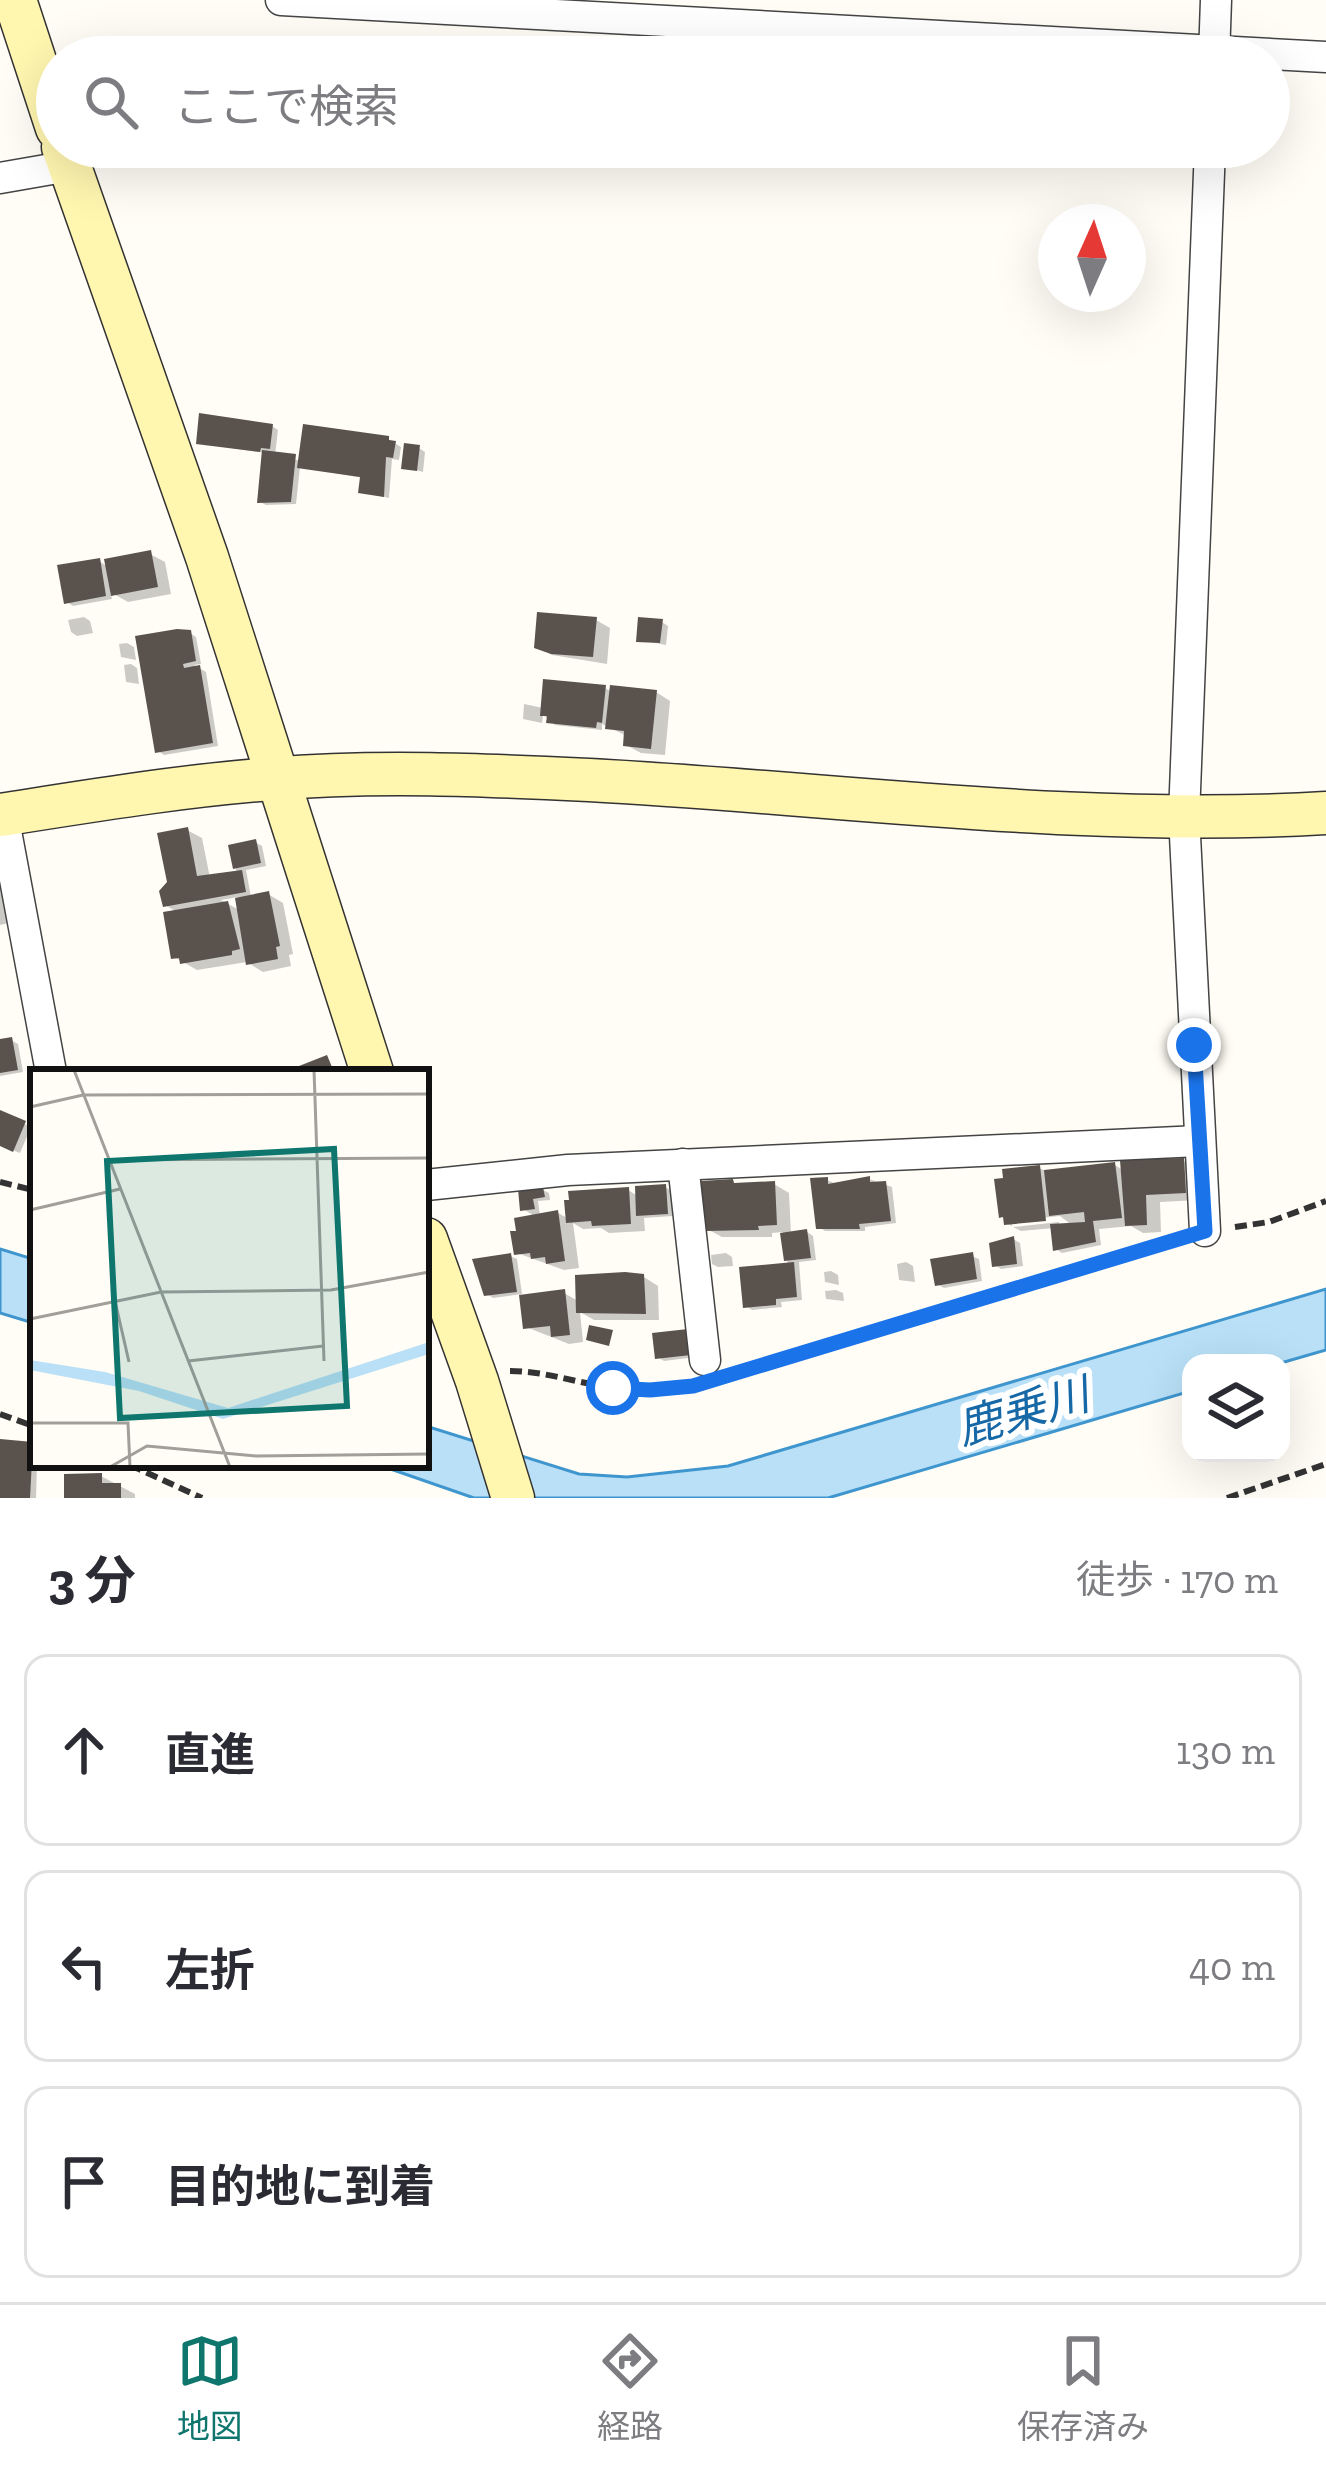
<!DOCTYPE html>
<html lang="ja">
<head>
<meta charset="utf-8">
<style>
	body { margin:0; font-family:"Zilla Slab","Noto Sans JP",serif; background:#f2f2f3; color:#2b2b33 }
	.controls { position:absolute; right:36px; bottom:36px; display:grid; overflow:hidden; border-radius:24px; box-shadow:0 12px 48px #0002 }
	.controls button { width:108px; height:108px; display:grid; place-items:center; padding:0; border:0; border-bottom:3px solid #e1e1e2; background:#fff; color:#2b2b33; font:60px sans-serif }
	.compass { position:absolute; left:1038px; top:204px; width:108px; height:108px; border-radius:50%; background:#fff; box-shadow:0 12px 48px #0002; rotate:3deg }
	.stop { position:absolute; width:36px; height:36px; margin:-27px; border:9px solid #1a73e8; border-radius:50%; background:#fff }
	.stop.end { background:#1a73e8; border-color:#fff; box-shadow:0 3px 12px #0008 }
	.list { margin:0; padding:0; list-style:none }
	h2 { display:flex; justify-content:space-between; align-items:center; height:156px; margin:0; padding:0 48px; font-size:51px }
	h2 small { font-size:39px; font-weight:400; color:#7c7c81 }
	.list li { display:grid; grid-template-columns:78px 1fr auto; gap:36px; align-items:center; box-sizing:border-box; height:192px; margin:0 24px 24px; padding:0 24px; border:3px solid #e1e1e2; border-radius:24px }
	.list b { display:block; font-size:45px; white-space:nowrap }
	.list em { font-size:39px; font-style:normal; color:#7c7c81 }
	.icon { flex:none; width:66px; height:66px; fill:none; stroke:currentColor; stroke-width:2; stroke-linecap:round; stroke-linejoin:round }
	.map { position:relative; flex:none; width:1326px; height:1498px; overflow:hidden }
	.search { position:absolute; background:#fff; box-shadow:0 12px 48px #0002; left:36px; right:36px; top:36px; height:132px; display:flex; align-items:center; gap:30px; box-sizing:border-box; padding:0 42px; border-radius:66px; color:#7c7c81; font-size:45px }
	.sheet { height:804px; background:#fff }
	nav { display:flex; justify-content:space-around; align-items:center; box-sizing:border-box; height:168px; border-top:3px solid #e1e1e2; background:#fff; font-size:33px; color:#7c7c81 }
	nav a { display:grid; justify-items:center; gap:6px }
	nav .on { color:#0f766e }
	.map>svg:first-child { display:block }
	.water { fill:#b9e0f7; stroke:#3f96cf; stroke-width:3 }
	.shadow { fill:#0003; fill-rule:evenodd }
	.building { fill:#5a524d }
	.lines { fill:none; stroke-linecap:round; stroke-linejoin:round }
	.street-casing { stroke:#444; stroke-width:33 }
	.secondary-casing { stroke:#333; stroke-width:45 }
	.path { stroke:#333; stroke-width:6; stroke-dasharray:12 6; stroke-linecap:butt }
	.street { stroke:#fff; stroke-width:30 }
	.secondary { stroke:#fff6b0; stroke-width:42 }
	.route { stroke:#1a73e8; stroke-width:15 }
	.labels { text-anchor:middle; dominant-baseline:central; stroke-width:12; stroke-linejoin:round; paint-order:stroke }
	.water-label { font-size:45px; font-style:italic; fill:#1768a6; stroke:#fff }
	.inset-road { fill:none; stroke:#a09f9a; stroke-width:3 }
	.view { fill:#0f766e; fill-opacity:0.15; stroke:#0f766e; stroke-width:6 }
	.inset-edge { fill:none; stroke:#111; stroke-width:6 }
</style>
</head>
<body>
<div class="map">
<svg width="1326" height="1498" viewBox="0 0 1326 1498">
	<rect width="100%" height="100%" fill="#fffdf5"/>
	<g class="water">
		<path d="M0,1249L33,1259V1323L0,1313Z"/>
		<path d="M1326,1289V1350L1281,1363H1191V1391L828,1498H474L379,1465H426V1426L579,1474L627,1477L728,1466Z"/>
	</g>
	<g class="shadow">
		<path d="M272,426L278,430L275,455L301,461L388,439L401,447L399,460L392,459L389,498L361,492L363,478L300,467L296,504L266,505L260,502L265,453L199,443Z"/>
		<path d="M419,448L425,452L423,472L405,467Z"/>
		<path d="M150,554L165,562L171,594L128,602L110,592L112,599L73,606L67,602L99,561L108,567Z"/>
		<path d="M84,617L90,621L93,633L77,636L71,632L68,620Z"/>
		<path d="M596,620L610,628L607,664L552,655L537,646Z"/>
		<path d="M662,622L668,626L666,645L639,640Z"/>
		<path d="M190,633L196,637L201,664L194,665L206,672L218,746L164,755L158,751Z"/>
		<path d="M127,643L134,647L136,660L121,657L119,644Z"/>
		<path d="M131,664L137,668L139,684L126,682L124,665Z"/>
		<path d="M605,688L612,692H656L670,701L665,755L641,753L626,745L627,736L602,724V730L555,725L543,715L542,723L523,719L524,704L543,708Z"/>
		<path d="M187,830L202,838L210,878L237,874L231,847L255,842L262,846L266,866L246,870L251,897L268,894L283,903L293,954L289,955L291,966L263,972L247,962L197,970L174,957L177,912L165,905ZM238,897L241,911L221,900Z"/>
		<path d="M0,853L13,922L0,925Z"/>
		<path d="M11,1040L18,1044L23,1072L0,1076V1042Z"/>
		<path d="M0,1113L31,1127L20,1153L0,1145Z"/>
		<path d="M1183,1161L1198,1169L1199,1200L1160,1202L1161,1232L1143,1233L1131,1226L1099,1229L1101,1245L1062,1253L1056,1249L1054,1228L1021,1231L1013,1227L1059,1222V1227L1073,1226L1060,1216L1012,1221V1226L1007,1223L1039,1168L1048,1172L1115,1165L1124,1171Z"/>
		<path d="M869,1179L892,1187L896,1223L865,1227V1231H825L819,1227L827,1180L834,1183Z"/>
		<path d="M774,1184L789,1193L791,1234L807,1232L813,1236L816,1260L799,1262L802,1300L781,1302L782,1307L752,1310L746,1306L788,1266L783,1232L772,1233V1237H722L707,1229Z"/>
		<path d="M665,1187L672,1191L673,1216L644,1218L645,1231L609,1233L601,1228L583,1229L573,1223L579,1268L564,1270L517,1253L536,1217L523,1209L521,1191L543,1190L549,1193L550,1200L538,1201L540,1216L558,1213L569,1219L628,1190L638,1196Z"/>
		<path d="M1013,1239L1020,1243L1023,1266L1001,1269L995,1265Z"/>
		<path d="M726,1253L732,1257L733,1266L718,1267L712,1264L711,1255Z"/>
		<path d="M510,1256L517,1259L522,1294L493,1298L487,1294Z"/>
		<path d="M972,1256L979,1259L982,1281L944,1288L937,1284Z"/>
		<path d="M906,1262L913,1266L915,1282L899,1280L897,1264Z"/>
		<path d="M831,1271L838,1275L839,1285L825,1282L824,1272Z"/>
		<path d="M644,1277L658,1286L659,1320H594L580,1312L583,1342L569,1344L526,1327L564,1293L578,1301Z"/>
		<path d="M836,1290L843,1293L844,1301L826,1299L825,1291Z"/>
		<path d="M656,1335L696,1357L664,1361L658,1357Z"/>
		<path d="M0,1442L33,1446V1465H37L36,1498H0Z"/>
		<path d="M67,1476H101L135,1494V1498H67Z"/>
	</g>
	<g class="building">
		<path d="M199,413L273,424L270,449L261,448L260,452L196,444Z"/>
		<path d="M303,424L389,436V440L396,441L393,458L386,457L384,497L358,493L360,477L297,468Z"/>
		<path d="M404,443L420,445L417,471L401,469Z"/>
		<path d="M262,450L296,454L291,502L257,503Z"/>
		<path d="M151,550L158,587L111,596L104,559Z"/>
		<path d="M100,558L106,596L64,604L57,565Z"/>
		<path d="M537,612L597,617L593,657L551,654L534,648Z"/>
		<path d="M638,617L663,619L660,643L636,642Z"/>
		<path d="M177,629L191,630L196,661L183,664L184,668L200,665L213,743L155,753L135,636Z"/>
		<path d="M543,679L606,685L602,723L597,722L596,728L546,723L547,716H540Z"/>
		<path d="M610,685L657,690L651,749L623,746L624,731L605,729Z"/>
		<path d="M188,827L197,876L242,870L246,892L163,907L159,891L167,882L157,833Z"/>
		<path d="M256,839L261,863L233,869L228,845Z"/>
		<path d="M269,891L280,946L276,947L278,959L246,965L235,898Z"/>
		<path d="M228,901L240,949L232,951V955L180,964L179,958L171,959L163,912Z"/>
		<path d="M12,1037L18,1070L0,1073V1039Z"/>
		<path d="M327,1055L334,1072H302L299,1066Z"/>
		<path d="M0,1110L26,1121L13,1152L0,1146Z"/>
		<path d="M1184,1158L1186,1193L1146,1195L1147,1225L1125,1226L1120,1160Z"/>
		<path d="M1115,1162L1122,1218L1093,1221L1096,1242L1053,1251L1050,1224L1085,1222L1084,1212L1049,1216L1044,1170Z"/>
		<path d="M1040,1165L1046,1221L1004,1225L1003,1217L999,1218L994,1179L1003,1178L1002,1169Z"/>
		<path d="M870,1176V1182L886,1181L891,1221L859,1224L860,1229H816L810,1178L828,1177V1184Z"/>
		<path d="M733,1179L734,1183L775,1181L777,1225L758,1226L759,1230L705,1231L701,1181Z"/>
		<path d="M666,1184L668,1214L636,1216L635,1186Z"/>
		<path d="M543,1187L545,1197L533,1199L535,1209L520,1211L518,1189Z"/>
		<path d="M629,1187L631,1224L592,1226L591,1221L566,1223L564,1200H569L568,1191Z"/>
		<path d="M558,1210L565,1261L546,1264L545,1257L531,1259L530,1253L514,1255L510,1231H516L514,1218Z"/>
		<path d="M807,1229L811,1258L784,1261L780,1233Z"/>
		<path d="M1014,1236L1017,1264L992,1267L989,1243Z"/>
		<path d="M973,1252L977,1279L935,1286L930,1259Z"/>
		<path d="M511,1253L517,1292L484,1296L472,1259Z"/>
		<path d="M794,1262L797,1297L776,1299V1305L743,1308L739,1267Z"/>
		<path d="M625,1272L644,1274L646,1314L576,1313L575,1275Z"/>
		<path d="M565,1289L570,1335L551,1337L550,1326L523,1329L519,1295Z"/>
		<path d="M589,1325L613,1330L609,1346L586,1340Z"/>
		<path d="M688,1329L691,1355L655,1359L652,1333Z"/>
		<path d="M0,1439L33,1442L30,1498H0Z"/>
		<path d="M102,1473V1483H121V1498H64V1474Z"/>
	</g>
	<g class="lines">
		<defs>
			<g id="street">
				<path d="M281,0L1326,57"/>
				<path d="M1214,57L1216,0"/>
				<path d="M0,178L69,166"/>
				<path d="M3,815L51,1072"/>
				<path d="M683,1164L705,1360"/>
				<path d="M426,1185L568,1170L1199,1141"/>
				<path d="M1205,1231L1184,816L1210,147"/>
			</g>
			<g id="secondary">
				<path d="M15,0L57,128"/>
				<path d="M63,147L207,557L372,1072"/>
				<path d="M0,815C90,801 180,786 271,779C376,770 484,775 589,780C834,793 1080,828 1326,813"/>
				<path d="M426,1239L477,1381L513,1498"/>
			</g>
		</defs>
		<use href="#street" class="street-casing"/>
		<use href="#secondary" class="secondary-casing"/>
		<g class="path">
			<path d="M0,1182L33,1190"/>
			<path d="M1235,1227L1269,1222L1326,1201"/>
			<path d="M510,1371C546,1371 580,1384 615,1388C642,1391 667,1388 693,1386"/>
			<path d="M728,1374L1181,1238"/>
			<path d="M0,1414L33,1426"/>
			<path d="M130,1465L202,1498"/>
			<path d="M1227,1498L1326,1464"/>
		</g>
		<use href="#street" class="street"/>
		<use href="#secondary" class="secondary"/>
	</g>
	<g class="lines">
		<path class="route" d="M613,1388L650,1390L693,1386L1205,1231L1194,1045"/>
	</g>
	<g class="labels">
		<g class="water-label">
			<text transform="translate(1023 1412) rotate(-16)">鹿乗川</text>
		</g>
	</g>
	<g transform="translate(30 1069)">
		<rect width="399" height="399" fill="#fffdf5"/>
		<path d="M399,273V285L193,350L109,322L0,301V291L75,303L198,339Z" fill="#b9e0f7"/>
		<path class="inset-road" d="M44,1L200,398M284,1L294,292M0,38L53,26L399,25M79,91L399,89M0,141L90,120M85,232L99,293M0,250L131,223L301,221L399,203M158,292L293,277M0,354H98L100,398M80,398L117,377L226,387L399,385"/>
		<path class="view" d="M304,80L317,337L90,349L77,92Z"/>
		<rect width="399" height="399" class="inset-edge"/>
	</g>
</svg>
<div class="controls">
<button><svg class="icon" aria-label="layers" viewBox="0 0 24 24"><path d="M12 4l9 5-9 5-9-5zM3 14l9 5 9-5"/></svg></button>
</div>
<svg class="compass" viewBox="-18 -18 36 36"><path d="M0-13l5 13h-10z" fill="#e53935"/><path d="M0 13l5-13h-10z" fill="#7c7c81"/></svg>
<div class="stop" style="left:613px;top:1388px"></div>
<div class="stop end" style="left:1194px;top:1045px"></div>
<div class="search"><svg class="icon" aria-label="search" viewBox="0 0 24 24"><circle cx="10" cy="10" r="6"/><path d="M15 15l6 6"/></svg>ここで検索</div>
</div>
<section class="sheet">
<h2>3 分<small>徒歩 · 170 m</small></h2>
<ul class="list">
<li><svg class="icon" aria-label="ahead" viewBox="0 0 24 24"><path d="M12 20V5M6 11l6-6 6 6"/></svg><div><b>直進</b></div><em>130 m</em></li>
<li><svg class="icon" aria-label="left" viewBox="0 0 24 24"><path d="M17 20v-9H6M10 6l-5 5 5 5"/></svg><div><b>左折</b></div><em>40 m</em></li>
<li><svg class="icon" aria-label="arrive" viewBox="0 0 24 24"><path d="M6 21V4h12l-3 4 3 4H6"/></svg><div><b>目的地に到着</b></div></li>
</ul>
</section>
<nav>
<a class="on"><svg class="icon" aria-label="map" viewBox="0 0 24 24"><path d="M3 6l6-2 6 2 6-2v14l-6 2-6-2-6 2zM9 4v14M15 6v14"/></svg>地図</a>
<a><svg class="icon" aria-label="directions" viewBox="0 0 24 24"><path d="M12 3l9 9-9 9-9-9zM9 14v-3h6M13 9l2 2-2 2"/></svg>経路</a>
<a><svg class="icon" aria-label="saved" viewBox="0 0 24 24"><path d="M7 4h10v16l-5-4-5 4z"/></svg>保存済み</a>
</nav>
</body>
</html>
